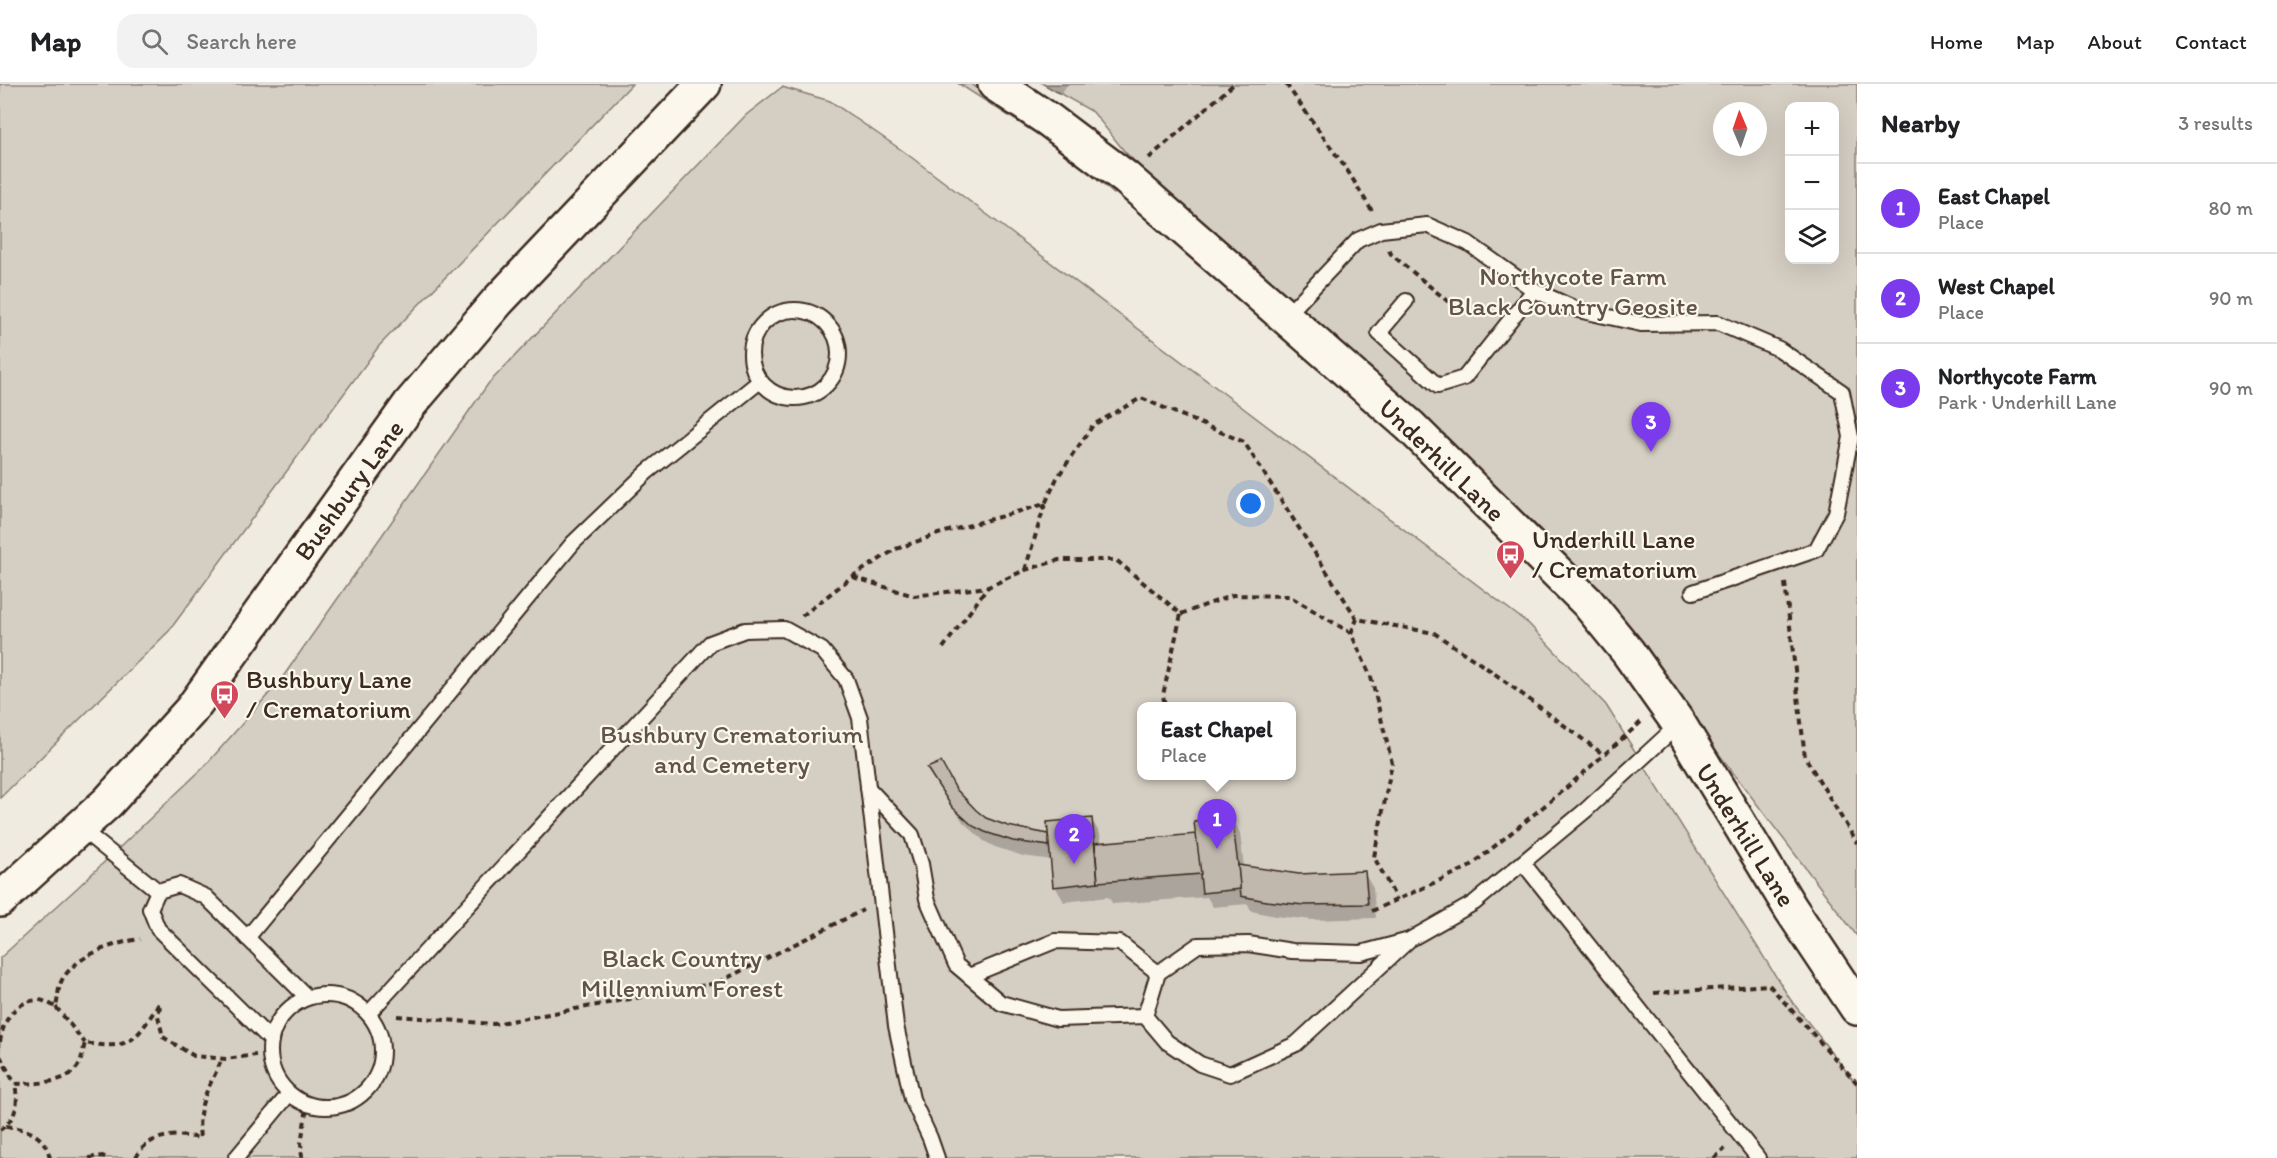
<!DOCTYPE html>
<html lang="en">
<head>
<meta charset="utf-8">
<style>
	body { margin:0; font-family:Itim,sans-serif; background:#f2f2f2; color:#202124 }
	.controls { position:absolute; right:18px; top:18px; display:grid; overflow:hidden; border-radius:12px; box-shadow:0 6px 24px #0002 }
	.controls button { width:54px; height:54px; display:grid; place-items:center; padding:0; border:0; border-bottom:2px solid #e0e0e0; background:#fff; color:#202124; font:30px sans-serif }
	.compass { position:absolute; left:1713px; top:18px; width:54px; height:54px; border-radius:50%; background:#fff; box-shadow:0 6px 24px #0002; rotate:358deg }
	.you { position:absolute; left:1251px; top:420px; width:21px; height:21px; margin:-15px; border:4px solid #fff; border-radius:50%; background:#1a73e8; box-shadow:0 0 0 9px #1a73e833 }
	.badge { display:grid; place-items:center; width:39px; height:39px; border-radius:50%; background:#7c3aed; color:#fff; font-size:20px; font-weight:700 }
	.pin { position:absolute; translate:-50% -50px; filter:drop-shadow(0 2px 3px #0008) }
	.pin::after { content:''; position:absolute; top:32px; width:21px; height:18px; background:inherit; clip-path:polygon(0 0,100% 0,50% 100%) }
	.popup { position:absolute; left:1137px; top:618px; width:159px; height:78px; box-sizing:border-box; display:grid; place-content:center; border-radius:12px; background:#fff; filter:drop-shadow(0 2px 4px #0005); font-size:20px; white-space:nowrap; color:#757577 }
	.popup b { font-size:22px; color:#202124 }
	.popup::after { content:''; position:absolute; left:50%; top:100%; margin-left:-12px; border:12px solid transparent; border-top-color:#fff }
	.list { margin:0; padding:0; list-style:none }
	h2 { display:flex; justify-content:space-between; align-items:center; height:78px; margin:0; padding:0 24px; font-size:26px }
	h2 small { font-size:20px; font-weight:400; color:#757577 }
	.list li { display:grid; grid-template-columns:39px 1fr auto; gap:18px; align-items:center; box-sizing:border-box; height:90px; padding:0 24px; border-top:2px solid #e0e0e0 }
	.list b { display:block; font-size:22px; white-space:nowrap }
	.list p { margin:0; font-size:20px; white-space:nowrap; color:#757577 }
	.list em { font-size:20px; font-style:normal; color:#757577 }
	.icon { flex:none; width:33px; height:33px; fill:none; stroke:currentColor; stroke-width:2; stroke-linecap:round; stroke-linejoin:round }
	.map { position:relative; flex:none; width:1857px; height:1074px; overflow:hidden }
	header { display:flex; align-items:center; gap:36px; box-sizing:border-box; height:84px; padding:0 30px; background:#fff; border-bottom:2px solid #e0e0e0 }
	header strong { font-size:28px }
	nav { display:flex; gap:33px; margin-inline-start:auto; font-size:21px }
	.search { width:420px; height:54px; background:#f2f2f2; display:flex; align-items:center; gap:15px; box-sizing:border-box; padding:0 21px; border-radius:18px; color:#757577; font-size:22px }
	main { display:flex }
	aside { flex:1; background:#fff }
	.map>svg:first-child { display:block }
	.green { fill:#d5cec3; stroke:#887c70; stroke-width:1.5; fill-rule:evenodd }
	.shadow { fill:#0003 }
	.building { fill:#c0b8ad; stroke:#3b2a1e; stroke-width:1.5 }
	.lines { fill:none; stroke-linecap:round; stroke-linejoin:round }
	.service-casing { stroke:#3b2a1e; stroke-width:18 }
	.tertiary-casing { stroke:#3b2a1e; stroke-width:38 }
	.path { stroke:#3b2a1e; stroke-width:4; stroke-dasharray:6 4.5; stroke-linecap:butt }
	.service { stroke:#fbf7ec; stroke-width:14 }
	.tertiary { stroke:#fbf7ec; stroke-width:33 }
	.labels { text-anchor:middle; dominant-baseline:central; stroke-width:4.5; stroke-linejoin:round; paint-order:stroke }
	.park-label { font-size:26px; fill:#625347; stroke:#fbf7ec }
	.street-label { font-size:26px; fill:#3b2a1e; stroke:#fbf7ec }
	.poi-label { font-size:26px; fill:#3b2a1e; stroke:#fbf7ec; text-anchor:start }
</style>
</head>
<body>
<header>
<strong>Map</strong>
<div class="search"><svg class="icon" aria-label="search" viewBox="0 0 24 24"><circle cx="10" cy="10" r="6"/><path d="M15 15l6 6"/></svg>Search here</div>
<nav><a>Home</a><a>Map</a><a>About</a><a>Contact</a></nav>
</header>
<main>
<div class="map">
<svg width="1857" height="1074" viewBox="0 0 1857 1074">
	<rect width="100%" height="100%" fill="#f0ebe0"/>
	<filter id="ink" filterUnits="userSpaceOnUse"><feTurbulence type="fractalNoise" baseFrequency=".0167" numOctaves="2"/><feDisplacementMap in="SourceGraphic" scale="12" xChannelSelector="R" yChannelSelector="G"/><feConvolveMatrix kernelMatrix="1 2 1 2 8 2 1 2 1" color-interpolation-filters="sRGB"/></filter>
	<g filter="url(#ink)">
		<g class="green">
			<path d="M0,0H632L379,262L169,547L0,714Z"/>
			<path d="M959,0H971L998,17L1120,105L1114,110L1062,66Z"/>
			<path d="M1043,0H1857V852L1584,492L1306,245L1125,68L1093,28ZM1790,22H1834V176H1790ZM1722,27H1758V63H1722Z"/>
			<path d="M782,3L830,17L903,67L1529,540L1606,621L1790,915L1857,1001V1074H0V874L77,804L204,683L280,597L488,300L746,31ZM1142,622H1292V692H1142Z"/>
		</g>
		<g class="shadow">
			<path d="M1043,0H1068L1060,11Z"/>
			<path d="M938,700L956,708L986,735L1007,744L1050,751L1091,735L1100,750L1101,760L1197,751L1232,734L1240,749L1244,783L1299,792L1364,789L1373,804L1376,834L1313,836L1275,832L1251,827L1248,820L1213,823L1207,813L1113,820L1108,813L1064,818L1055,802L1052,776L1023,772L995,763L984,757L963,738Z"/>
		</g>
		<g class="building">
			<path d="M941,678L956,705L976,726L986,734L1008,742L1048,750L1050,762L1013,757L985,748L973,742L952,723L927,684Z"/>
			<path d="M1232,733L1241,805L1202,809L1194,737Z"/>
			<path d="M1092,734L1098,798L1053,803L1047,738Z"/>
			<path d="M1196,750L1201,790L1098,798L1095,759Z"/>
			<path d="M1238,781L1299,790L1365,787L1368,820L1304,821L1266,817L1241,812Z"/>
		</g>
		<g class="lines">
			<defs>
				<g id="service">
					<path d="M1406,217L1379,249L1438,302L1464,294L1534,206"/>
					<circle cx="795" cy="270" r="44"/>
					<path d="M1285,233L1358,156L1381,146L1427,141L1468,159L1534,206L1578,226L1641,240L1718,239L1779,265L1842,308L1851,353L1836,429L1816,466L1693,508"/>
					<path d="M868,704L912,751L921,780L927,815L956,881L1001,919L1058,935L1145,932L1167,958L1200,980L1230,990L1296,960L1409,856L1474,819L1586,726L1679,640"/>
					<path d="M80,744L158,807L179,801L206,813L307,913"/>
					<path d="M1523,779L1758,1074"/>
					<path d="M158,807L150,825L158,845L271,956"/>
					<path d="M247,854L573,459L647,388L760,297"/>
					<path d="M969,892L1055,857L1120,859L1158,889"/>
					<circle cx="326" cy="967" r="56"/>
					<path d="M369,929L710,559L745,546L784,545L822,566L846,595L860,634L896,942L912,1015L930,1054L937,1074"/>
					<path d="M1145,932L1158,889L1198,861L1248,860L1292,867L1361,869L1406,857"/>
					<path d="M236,1074L289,1010"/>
				</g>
				<g id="tertiary">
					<path d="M995,0L1049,36L1126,94L1410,342L1588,519L1628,568L1679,640L1791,825L1857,924"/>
					<path d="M0,816L108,718L191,626L410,320L497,218L704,0"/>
				</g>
			</defs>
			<use href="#service" class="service-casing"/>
			<use href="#tertiary" class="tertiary-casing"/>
			<g class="path">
				<path d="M1286,0L1349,89L1372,127"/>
				<path d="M1149,74L1234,0"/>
				<path d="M1389,166L1391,170L1463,230"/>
				<path d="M1025,486L1045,420"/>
				<path d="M853,493L914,512L988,503L1025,486L1059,476H1116L1181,530L1163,611L1165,622"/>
				<path d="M1785,499L1805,673L1857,759"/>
				<path d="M1181,530L1233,511L1289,512L1351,549L1371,593L1392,679L1374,773L1397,816"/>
				<path d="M802,532L853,492L896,465L938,450L1045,420L1057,394L1093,341L1141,314L1244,358L1357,535L1434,549L1491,587L1604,671"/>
				<path d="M1351,549L1357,535"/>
				<path d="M943,564L988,503"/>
				<path d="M1372,827L1469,783L1564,706L1641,638"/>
				<path d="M1654,909L1769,901L1857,999"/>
				<path d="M160,922L158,932L163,953L194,972L226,975L256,971"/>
				<path d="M56,923L85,959"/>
				<path d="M397,932L494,940L717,899L863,826"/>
				<path d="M0,958C3,937 14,917 39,916C44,916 51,921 56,923C58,915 58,903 62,896C76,871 114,859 140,855"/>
				<path d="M0,972L15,1000"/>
				<path d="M6,1042C28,1045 45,1051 50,1074"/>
				<path d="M0,1046C17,1033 19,1020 15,1000C34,999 66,1001 78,982C82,976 83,966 85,959C133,967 136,955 160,918"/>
				<path d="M89,1074L102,1072L108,1074"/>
				<path d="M136,1074C147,1050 176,1049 200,1054C196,1019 209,1005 222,975"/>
				<path d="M302,1074L301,1059L307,1024"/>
				<path d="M1714,1074L1725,1065"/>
			</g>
			<use href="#service" class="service"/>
			<use href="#tertiary" class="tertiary"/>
		</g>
	</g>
	<defs>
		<symbol id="bus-pin" viewBox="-11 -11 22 30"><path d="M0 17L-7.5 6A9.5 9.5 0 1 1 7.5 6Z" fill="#d1495b" stroke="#fbf7ec"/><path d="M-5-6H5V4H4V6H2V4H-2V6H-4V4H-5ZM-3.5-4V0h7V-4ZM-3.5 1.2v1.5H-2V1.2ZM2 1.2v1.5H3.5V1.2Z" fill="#fff"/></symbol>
	</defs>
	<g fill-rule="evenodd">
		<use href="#bus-pin" x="1494" y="454" width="33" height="45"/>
		<use href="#bus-pin" x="208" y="594" width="33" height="45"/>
	</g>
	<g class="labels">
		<g class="park-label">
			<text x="1573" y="192">Northycote Farm<tspan x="1573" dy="30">Black Country Geosite</tspan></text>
			<text x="732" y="650">Bushbury Crematorium<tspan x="732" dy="30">and Cemetery</tspan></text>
			<text x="682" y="874">Black Country<tspan x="682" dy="30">Millennium Forest</tspan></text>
		</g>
		<g class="street-label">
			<text transform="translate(1442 376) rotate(44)">Underhill Lane</text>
			<text transform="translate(349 406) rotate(-54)">Bushbury Lane</text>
			<text transform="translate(1746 751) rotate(58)">Underhill Lane</text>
		</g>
		<g class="poi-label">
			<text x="1532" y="455">Underhill Lane<tspan x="1532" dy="30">/ Crematorium</tspan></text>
			<text x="246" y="595">Bushbury Lane<tspan x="246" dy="30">/ Crematorium</tspan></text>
		</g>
	</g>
</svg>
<div class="controls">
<button>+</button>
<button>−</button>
<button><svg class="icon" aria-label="layers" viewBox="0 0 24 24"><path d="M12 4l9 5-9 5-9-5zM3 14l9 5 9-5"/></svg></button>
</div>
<svg class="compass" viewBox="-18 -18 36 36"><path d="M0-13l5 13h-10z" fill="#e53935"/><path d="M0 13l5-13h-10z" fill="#757577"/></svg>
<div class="you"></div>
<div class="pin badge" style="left:1217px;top:765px">1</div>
<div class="popup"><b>East Chapel</b>Place</div>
<div class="pin badge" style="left:1074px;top:780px">2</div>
<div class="pin badge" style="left:1651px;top:368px">3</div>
</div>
<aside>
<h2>Nearby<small>3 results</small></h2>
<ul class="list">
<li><span class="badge">1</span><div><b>East Chapel</b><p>Place</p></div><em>80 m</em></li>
<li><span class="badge">2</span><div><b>West Chapel</b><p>Place</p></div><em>90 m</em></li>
<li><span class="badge">3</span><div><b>Northycote Farm</b><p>Park · Underhill Lane</p></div><em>90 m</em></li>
</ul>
</aside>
</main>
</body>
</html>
